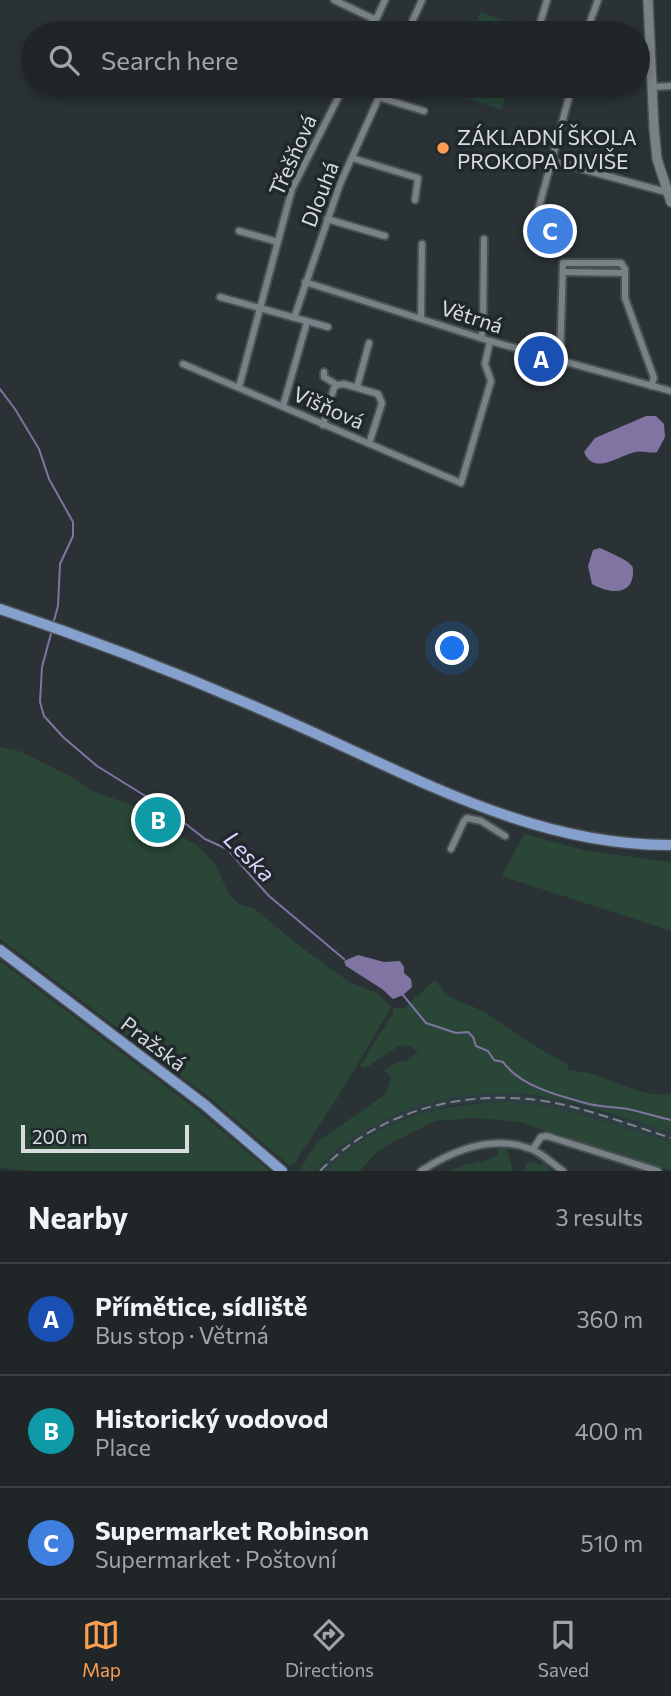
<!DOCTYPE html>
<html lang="en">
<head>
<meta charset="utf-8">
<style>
	body { margin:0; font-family:Commissioner,sans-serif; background:#282e30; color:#f1f3f6 }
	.scale { position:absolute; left:21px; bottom:18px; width:168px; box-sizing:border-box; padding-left:7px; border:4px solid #d7dcdf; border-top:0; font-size:19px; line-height:24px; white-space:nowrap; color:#d7dcdf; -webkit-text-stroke:5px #20282b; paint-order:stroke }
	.you { position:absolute; left:453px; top:649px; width:24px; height:24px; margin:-18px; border:5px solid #fff; border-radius:50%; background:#1a73e8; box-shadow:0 0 0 10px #1a73e833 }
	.badge { display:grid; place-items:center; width:46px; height:46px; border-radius:50%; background:#fb9e51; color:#fff; font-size:23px; font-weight:700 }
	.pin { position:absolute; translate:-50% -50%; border:4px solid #fff; box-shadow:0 2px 7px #0006 }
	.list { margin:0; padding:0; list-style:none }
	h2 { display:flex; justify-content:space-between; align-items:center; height:91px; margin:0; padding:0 28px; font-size:30px }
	h2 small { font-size:23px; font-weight:400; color:#a2a5a8 }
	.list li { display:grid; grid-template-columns:46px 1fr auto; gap:21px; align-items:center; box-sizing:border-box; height:112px; padding:0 28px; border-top:2px solid #3d4345 }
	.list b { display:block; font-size:26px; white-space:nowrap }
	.list p { margin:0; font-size:23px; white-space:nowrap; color:#a2a5a8 }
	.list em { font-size:23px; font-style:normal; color:#a2a5a8 }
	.icon { flex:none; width:38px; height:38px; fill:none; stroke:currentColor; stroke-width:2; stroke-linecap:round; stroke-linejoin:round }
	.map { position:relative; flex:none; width:671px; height:1171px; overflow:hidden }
	.search { position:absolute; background:#202628; box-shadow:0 4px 10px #0003; left:21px; right:21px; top:21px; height:77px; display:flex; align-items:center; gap:18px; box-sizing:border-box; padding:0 24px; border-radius:38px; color:#a2a5a8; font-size:26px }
	.sheet { height:427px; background:#202628 }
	nav { display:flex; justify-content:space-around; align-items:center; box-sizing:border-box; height:98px; border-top:2px solid #3d4345; background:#202628; font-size:19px; color:#a2a5a8 }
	nav a { display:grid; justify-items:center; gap:4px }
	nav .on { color:#fb9e51 }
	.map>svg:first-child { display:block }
	.built { fill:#2e3c43 }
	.green { fill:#294637 }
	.water { fill:#8074a2 }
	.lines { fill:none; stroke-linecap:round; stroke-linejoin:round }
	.stream { stroke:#8074a2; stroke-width:2 }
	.street-casing { stroke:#495053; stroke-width:10 }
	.secondary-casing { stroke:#495053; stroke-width:12 }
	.primary-casing { stroke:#495053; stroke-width:13 }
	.street { stroke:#788185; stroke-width:6 }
	.secondary { stroke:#788185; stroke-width:9 }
	.primary { stroke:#85a0cd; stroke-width:10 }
	.rail { stroke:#7d8386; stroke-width:2; stroke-dasharray:10 5; stroke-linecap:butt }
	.poi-dot { fill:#fb9e51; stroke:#20282b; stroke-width:2.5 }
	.labels { text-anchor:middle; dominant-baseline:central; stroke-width:7; stroke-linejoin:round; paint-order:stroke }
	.poi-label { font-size:21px; fill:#d7dcdf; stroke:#20282b; text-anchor:start }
	.street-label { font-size:21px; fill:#d7dcdf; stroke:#20282b }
	.water-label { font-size:23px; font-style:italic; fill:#ddd3fe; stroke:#20282b }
</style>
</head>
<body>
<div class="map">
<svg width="671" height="1171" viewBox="0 0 671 1171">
	<rect width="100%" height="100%" fill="#2a3235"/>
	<path class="built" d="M472,1094H512L556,1099L671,1133V1142L555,1107L512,1102L473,1103L452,1105L404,1119L362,1142L326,1171H314L343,1145L378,1121L428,1102Z"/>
	<g class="green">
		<path d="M480,12L530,29L528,33H473Z"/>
		<path d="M455,86H510L501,110L452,93Z"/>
		<path d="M0,747L22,752L74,778L94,792L129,804L158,824L197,845L216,865L228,893L239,904L255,909L298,945L351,983L377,993L391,1007L348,1081L294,1164L289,1165L205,1094L0,939Z"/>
		<path d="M524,834L588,851L671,862V931L502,876Z"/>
		<path d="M0,961L196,1109L270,1171H33L0,1168Z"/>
		<path d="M435,980C454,1007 464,999 489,1015C515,1032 539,1050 568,1064L567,1069C573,1071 578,1071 584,1072C608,1076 645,1101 671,1093V1133C628,1120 583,1102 538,1096C455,1085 373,1110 314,1171H299L317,1142L386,1094L391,1077L384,1070L400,1061L406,1062L418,1051L408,1045L397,1047L369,1066L364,1068L360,1066L393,1013V1008H404Z"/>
		<path d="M512,1102L555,1107L671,1142V1171L520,1122L475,1118L436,1121L389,1144L374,1155L360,1171H326C377,1119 441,1102 512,1102Z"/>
		<path d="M497,1148L507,1149L513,1171H450L468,1163L470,1165L479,1161L480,1163L498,1155Z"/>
		<path d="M534,1161L539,1165L543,1162L552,1171H519L526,1169L525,1164Z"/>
	</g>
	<g class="water">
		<path d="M646,416H656L664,424L665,437L657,452C649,454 643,450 635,452C618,456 594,476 584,452L595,438Z"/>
		<path d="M600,548C606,551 626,559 630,564C634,567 633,570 633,574C631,598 606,592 592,584L588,566L593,550Z"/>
		<path d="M358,955L384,962L400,961L404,967V973L411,979L412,987L403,995L393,999L382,989L346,966L344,961Z"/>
	</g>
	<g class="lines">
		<g class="stream">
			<path d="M0,389L15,409L39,449L49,479L73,522V536L60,564L58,606L53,624"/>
			<path d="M52,630L42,667L40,702L44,716L63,737L97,766L168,810L205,839L227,849L269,896L344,959"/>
			<path d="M403,995L426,1023L456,1033L468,1032L473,1037L476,1046L488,1051L494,1060L503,1062C521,1087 560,1096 589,1104C602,1107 615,1107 628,1109C642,1112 657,1117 671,1120"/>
		</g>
		<defs>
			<g id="street">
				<path d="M334,0L376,20"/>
				<path d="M370,33L385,0"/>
				<path d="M407,33L422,0"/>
				<path d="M541,33L539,27L547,0"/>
				<path d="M586,33L598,0"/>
				<path d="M652,87L671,86"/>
				<path d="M378,97L424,111"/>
				<path d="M352,158L418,178L415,200"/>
				<path d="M552,161L666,192"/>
				<path d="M327,219L385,236"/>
				<path d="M239,231L278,242"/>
				<path d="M530,240L572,86"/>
				<path d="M563,272L625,273"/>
				<path d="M305,282L490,341L671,391"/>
				<path d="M220,297L328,327"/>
				<path d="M294,318L340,184L384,86"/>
				<path d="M421,318L422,244"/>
				<path d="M481,338L483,329L484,239"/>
				<path d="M560,360L563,263H621L625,269V298L654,378L651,386"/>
				<path d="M183,364L461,483L491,381L485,364L490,341"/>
				<path d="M324,372V377L337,385"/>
				<path d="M239,387L292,189L344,86"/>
				<path d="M357,387L369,343"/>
				<path d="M283,406L307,322"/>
				<path d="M323,425L334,388L337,385L344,384L378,394L382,403L369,444"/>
				<path d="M451,849L464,821L467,818L481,821L505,836"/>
				<path d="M533,1149L541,1137L547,1136L658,1171"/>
				<path d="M421,1171C453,1150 492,1134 531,1149C542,1153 553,1164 563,1171"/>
			</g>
			<path id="secondary" d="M648,0L654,128L657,159L671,202"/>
			<g id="primary">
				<path d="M0,609C102,643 203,683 301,727C420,780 537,846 671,845"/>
				<path d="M0,950L205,1105L282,1171"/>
			</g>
		</defs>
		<use href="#street" class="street-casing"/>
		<use href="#secondary" class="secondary-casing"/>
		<use href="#primary" class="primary-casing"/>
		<use href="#street" class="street"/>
		<use href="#secondary" class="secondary"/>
		<use href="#primary" class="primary"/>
		<path class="rail" d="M320,1171C376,1113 457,1090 537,1100C582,1106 627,1124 671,1138"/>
	</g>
	<circle class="poi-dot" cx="443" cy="148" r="7"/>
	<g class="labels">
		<g class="poi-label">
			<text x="457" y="136">ZÁKLADNÍ ŠKOLA<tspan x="457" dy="24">PROKOPA DIVIŠE</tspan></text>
		</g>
		<g class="street-label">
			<text transform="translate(292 155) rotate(-66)">Třešňová</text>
			<text transform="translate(319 194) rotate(-69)">Dlouhá</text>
			<text transform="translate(472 316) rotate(18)">Větrná</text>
			<text transform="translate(329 407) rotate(24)">Višňová</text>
			<text transform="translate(154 1043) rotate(37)">Pražská</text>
		</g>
		<g class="water-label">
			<text transform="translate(250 856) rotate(45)">Leska</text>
		</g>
	</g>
</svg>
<div class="scale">200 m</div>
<div class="you"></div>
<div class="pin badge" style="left:541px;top:359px;background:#1a4fb4">A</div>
<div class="pin badge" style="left:158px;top:820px;background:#0f9aa8">B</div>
<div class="pin badge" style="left:550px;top:231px;background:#3f7fe0">C</div>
<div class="search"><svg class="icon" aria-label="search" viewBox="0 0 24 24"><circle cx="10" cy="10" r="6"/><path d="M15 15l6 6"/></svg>Search here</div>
</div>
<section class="sheet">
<h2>Nearby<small>3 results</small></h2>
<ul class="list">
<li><span class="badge" style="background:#1a4fb4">A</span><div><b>Přímětice, sídliště</b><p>Bus stop · Větrná</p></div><em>360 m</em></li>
<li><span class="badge" style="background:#0f9aa8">B</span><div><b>Historický vodovod</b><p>Place</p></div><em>400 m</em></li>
<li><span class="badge" style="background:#3f7fe0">C</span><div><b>Supermarket Robinson</b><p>Supermarket · Poštovní</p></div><em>510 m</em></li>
</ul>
</section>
<nav>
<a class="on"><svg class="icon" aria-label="map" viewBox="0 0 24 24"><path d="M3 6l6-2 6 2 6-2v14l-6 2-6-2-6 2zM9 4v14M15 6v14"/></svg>Map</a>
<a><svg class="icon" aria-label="directions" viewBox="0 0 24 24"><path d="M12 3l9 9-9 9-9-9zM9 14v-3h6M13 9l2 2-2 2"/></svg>Directions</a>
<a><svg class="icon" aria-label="saved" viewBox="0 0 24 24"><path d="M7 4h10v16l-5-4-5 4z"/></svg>Saved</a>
</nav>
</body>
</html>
